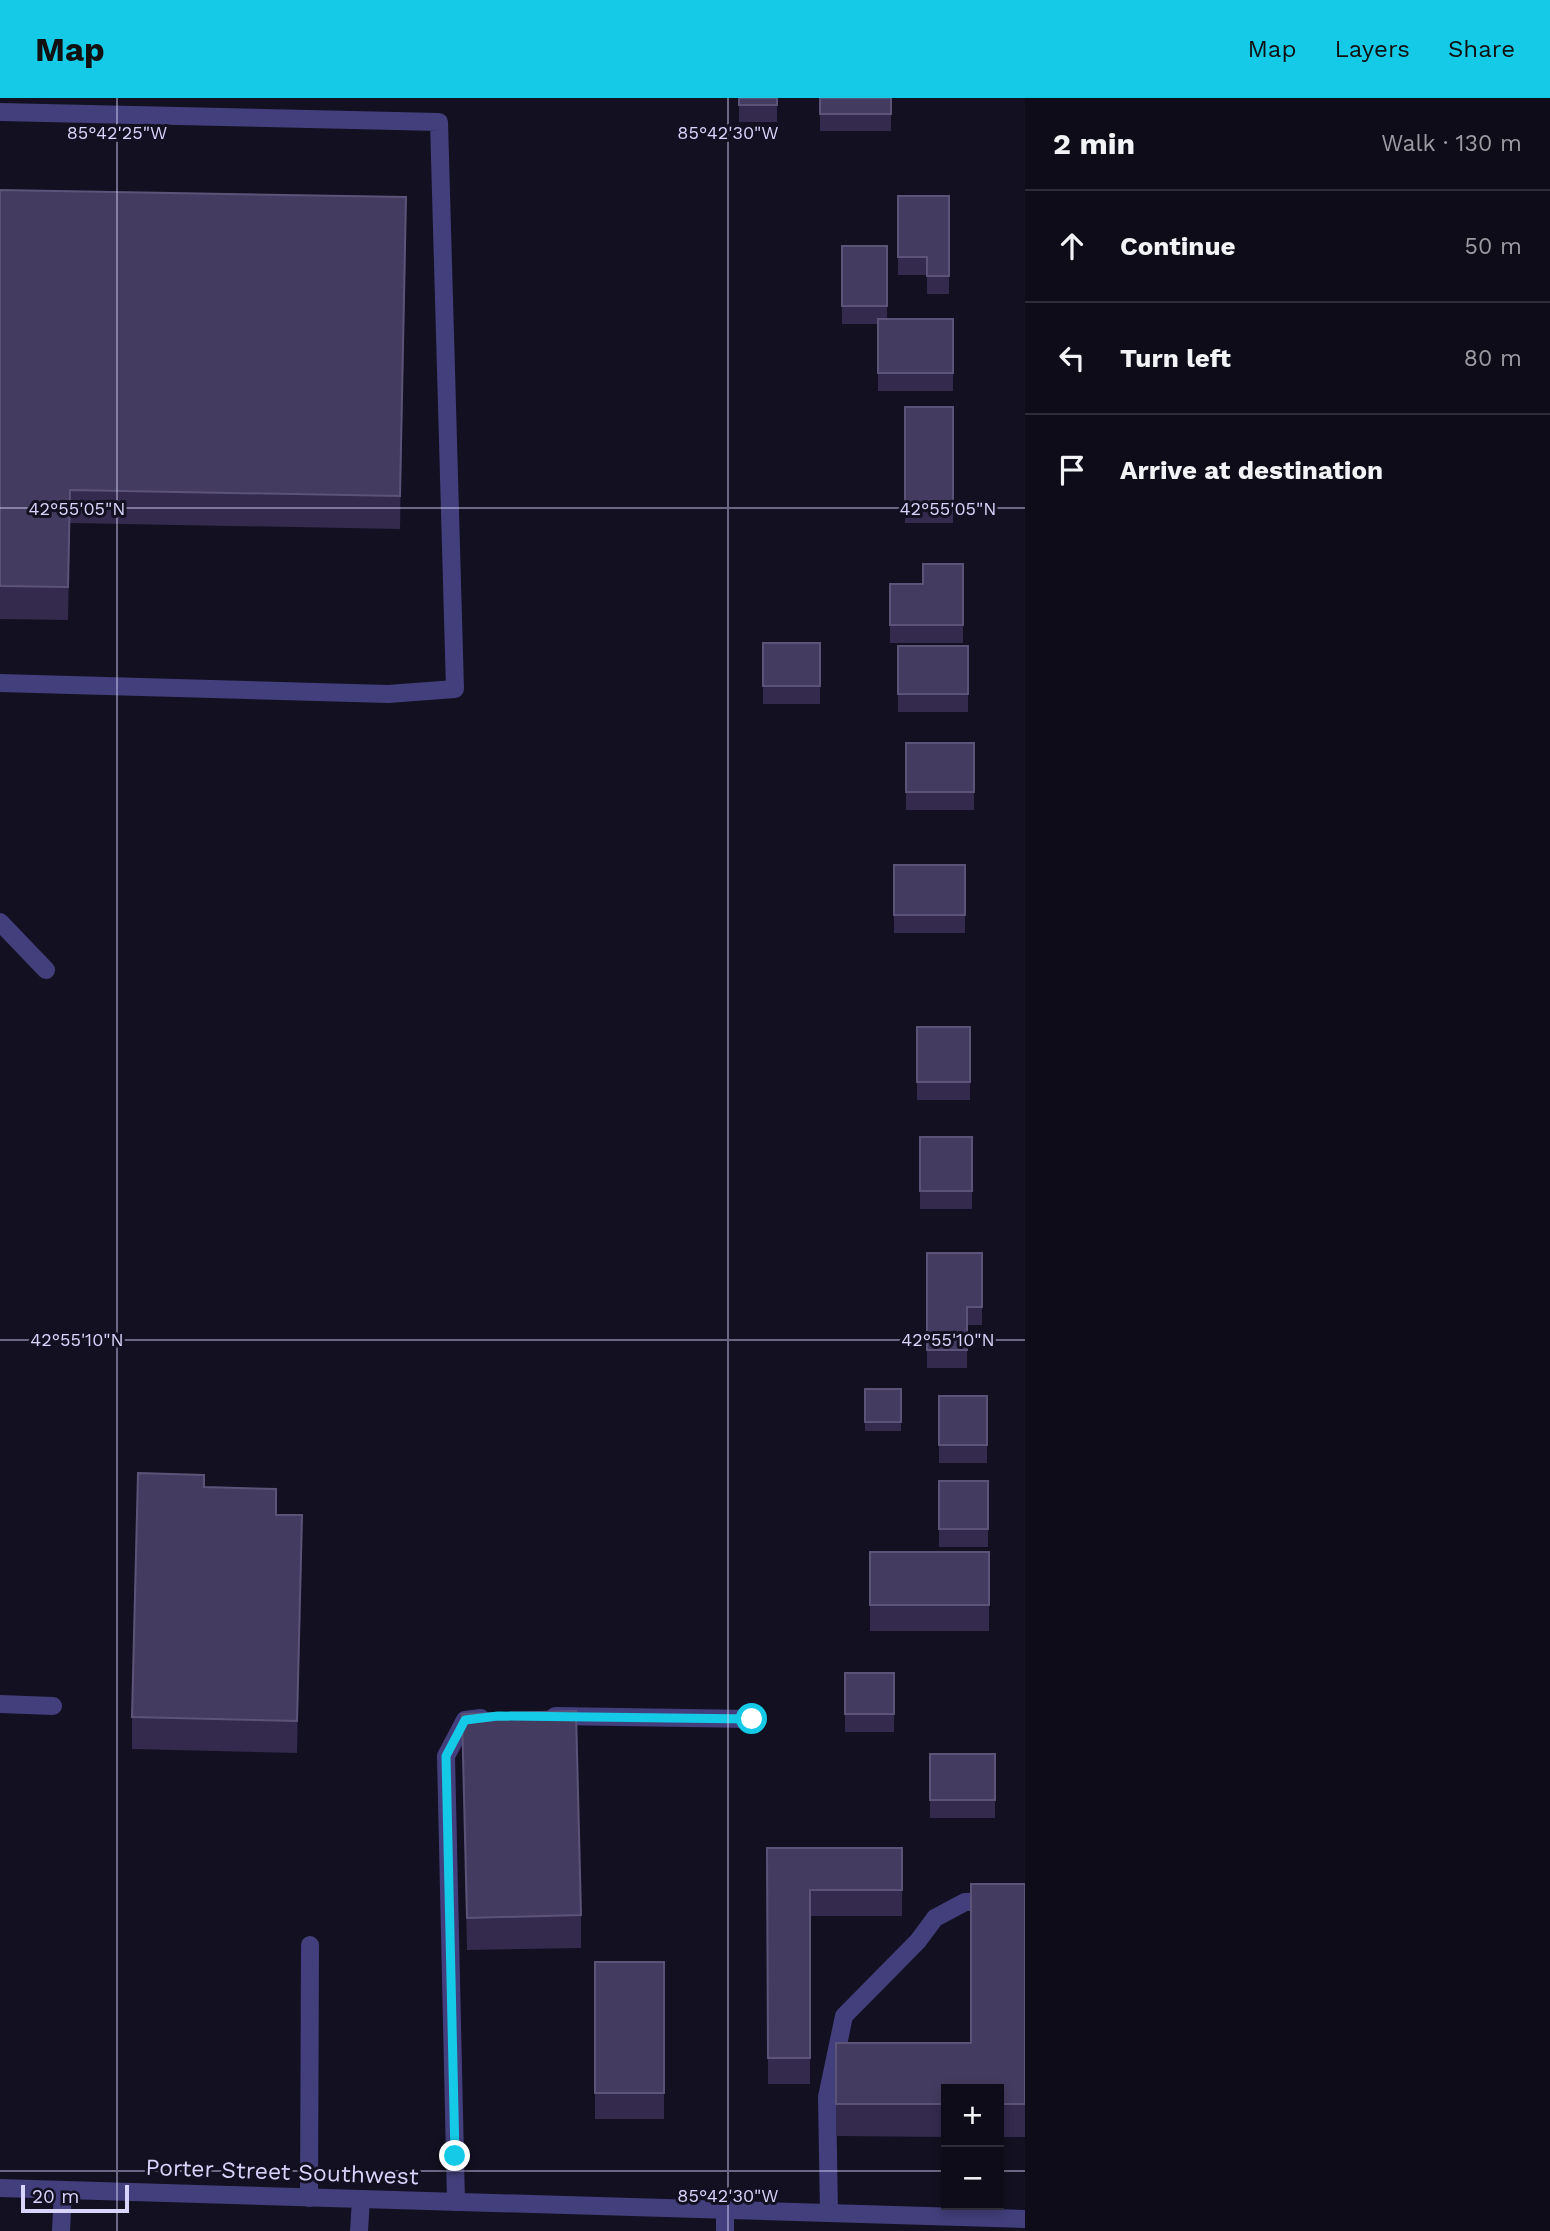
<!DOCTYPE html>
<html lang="en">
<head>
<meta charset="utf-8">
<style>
	body { margin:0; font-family:"Work Sans",sans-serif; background:#1c1a26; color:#f1f3f6 }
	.controls { position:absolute; right:21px; bottom:21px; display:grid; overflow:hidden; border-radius:0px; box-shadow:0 4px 10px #0003 }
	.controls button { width:63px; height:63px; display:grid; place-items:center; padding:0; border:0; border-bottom:2px solid #2e2c38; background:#0e0c19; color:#f1f3f6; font:35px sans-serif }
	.scale { position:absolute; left:21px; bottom:18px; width:108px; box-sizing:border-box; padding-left:7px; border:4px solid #d9d4fb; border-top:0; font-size:19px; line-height:24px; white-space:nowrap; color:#d9d4fb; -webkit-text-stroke:5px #131021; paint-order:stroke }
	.stop { position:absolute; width:21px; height:21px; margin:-16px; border:5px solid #15cae6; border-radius:50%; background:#fff }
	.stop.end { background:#15cae6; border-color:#fff; box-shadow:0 2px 7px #0008 }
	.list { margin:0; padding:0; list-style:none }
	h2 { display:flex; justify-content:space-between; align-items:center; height:91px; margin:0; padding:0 28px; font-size:30px }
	h2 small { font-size:23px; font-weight:400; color:#9b9ba2 }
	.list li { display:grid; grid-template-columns:46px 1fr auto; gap:21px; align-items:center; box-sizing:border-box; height:112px; padding:0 28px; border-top:2px solid #2e2c38 }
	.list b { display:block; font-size:26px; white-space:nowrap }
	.list em { font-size:23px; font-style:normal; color:#9b9ba2 }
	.icon { flex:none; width:38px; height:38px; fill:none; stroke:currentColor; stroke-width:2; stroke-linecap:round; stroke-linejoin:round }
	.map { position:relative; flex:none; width:1025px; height:2133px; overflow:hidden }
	header { display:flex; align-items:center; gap:42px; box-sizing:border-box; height:98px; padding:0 35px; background:#15cae6; color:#111 }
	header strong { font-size:33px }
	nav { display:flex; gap:38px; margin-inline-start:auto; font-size:24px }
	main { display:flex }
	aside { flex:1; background:#0e0c19 }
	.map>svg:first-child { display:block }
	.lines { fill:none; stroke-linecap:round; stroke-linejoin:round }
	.service { stroke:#433f7c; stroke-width:18 }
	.minor { stroke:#433f7c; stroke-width:18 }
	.wall { fill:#332a4d }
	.shaded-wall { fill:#1e1834 }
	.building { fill:#443c60; stroke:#5c5478; stroke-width:2 }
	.route { stroke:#15cae6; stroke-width:9 }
	.ticks { fill:none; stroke:#d9d4fb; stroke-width:2; stroke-opacity:0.45 }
	.labels { text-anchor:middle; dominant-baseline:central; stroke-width:6; stroke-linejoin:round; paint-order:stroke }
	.street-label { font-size:23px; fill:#d9d4fb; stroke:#131021 }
	.ticks-label { font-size:18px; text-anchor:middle; fill:#d9d4fb; stroke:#131021; stroke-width:6; stroke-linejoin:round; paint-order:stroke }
</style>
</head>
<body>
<header>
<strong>Map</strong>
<nav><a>Map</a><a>Layers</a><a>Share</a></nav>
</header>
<main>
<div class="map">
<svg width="1025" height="2133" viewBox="0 0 1025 2133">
	<rect width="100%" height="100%" fill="#131021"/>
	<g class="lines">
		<g class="service">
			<path d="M0,14L439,24L455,591L388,596L0,585"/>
			<path d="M0,824L46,872"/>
			<path d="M0,1606L53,1608"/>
			<path d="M555,1618L752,1621"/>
			<path d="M309,2100L310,1847"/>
			<path d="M456,2104L446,1658L465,1622L481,1620"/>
			<path d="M725,2112V2133"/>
			<path d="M829,2115L827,1999L844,1918L918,1843L935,1820L965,1804L1025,1802"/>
			<path d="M61,2133L63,2092"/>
			<path d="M359,2133L361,2101"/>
		</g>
		<path class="minor" d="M0,2090L1025,2121"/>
	</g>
	<g class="wall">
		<rect x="739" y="0" width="38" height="24"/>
		<rect x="820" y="0" width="71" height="33"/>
		<path d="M0,92L406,132L400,431L70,425L68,522L0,521Z"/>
		<path d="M898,98H949V196H927V177H898Z"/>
		<path d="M842,148H887V221H953V293H878V226H842Z"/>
		<rect x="905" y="309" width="48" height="116"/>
		<path d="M963,466V545H890V486H923Z"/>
		<rect x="763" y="545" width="57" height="61"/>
		<rect x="898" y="548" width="70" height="66"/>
		<rect x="906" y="645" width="68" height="67"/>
		<rect x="894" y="767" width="71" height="68"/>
		<rect x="917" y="929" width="53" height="73"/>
		<rect x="920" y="1039" width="52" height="72"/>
		<path d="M927,1155H982V1227H967V1270H927Z"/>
		<rect x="865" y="1291" width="36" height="42"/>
		<rect x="939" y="1298" width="48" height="67"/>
		<rect x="939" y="1383" width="49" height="66"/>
		<path d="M204,1389L276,1417L302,1450L297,1655L132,1651V1619Z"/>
		<rect x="870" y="1454" width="119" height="79"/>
		<rect x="845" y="1575" width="49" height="59"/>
		<path d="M462,1616L581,1817V1850L467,1852Z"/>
		<rect x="930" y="1656" width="65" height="64"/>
		<path d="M767,1750H902V1818H810V1986H768Z"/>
		<path d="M1025,1786V2039H999V1991H946V2039L836,2038V1945H971Z"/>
		<rect x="595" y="1864" width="69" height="157"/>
	</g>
	<g class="shaded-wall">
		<path d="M406,99V132L400,431V398Z"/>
		<path d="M302,1417V1450L297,1655V1623Z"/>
	</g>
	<g class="building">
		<rect x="739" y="0" width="38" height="7"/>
		<rect x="820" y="0" width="71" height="16"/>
		<path d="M0,92L406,99L400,398L70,392L68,489L0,488Z"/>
		<path d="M898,98H949V178H927V159H898Z"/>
		<rect x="842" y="148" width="45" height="60"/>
		<rect x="878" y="221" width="75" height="54"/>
		<rect x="905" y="309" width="48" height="98"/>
		<path d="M923,466H963V527H890V486H923Z"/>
		<rect x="763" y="545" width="57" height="43"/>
		<rect x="898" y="548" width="70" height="48"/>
		<rect x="906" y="645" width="68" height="49"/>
		<rect x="894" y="767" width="71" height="50"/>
		<rect x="917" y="929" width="53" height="55"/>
		<rect x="920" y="1039" width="52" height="54"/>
		<path d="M927,1155H982V1209H967V1252H927Z"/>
		<rect x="865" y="1291" width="36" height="33"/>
		<rect x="939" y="1298" width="48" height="49"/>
		<path d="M138,1375L204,1377V1389L276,1391V1417H302L297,1623L132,1619Z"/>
		<rect x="939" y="1383" width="49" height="48"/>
		<rect x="870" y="1454" width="119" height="53"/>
		<rect x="845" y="1575" width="49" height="41"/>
		<path d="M576,1613L581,1817L467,1820L462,1616Z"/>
		<rect x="930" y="1656" width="65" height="46"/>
		<path d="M767,1750H902V1792H810V1960H768Z"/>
		<path d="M971,1786H1025V2006H999V1991H946V2006H836V1945H971Z"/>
		<rect x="595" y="1864" width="69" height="131"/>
	</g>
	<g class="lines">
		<path class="route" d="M455,2058L446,1658L465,1622L498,1618L752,1621"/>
	</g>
	<path class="ticks" d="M117,0V2133M728,0V2133M0,410H1025M0,1242H1025M0,2073H946M999,2073H1025"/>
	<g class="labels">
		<g class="street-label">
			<text transform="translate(282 2074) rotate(2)">Porter Street Southwest</text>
		</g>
	</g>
	<g class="ticks-label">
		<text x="117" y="41">85°42'25"W</text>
		<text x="728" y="41">85°42'30"W</text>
		<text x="948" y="417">42°55'05"N</text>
		<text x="77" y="417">42°55'05"N</text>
		<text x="948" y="1248">42°55'10"N</text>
		<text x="77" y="1248">42°55'10"N</text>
		<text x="728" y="2104">85°42'30"W</text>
	</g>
</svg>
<div class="controls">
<button>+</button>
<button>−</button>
</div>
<div class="scale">20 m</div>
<div class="stop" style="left:752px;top:1621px"></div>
<div class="stop end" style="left:455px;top:2058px"></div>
</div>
<aside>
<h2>2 min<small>Walk · 130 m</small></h2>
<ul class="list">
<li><svg class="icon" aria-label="ahead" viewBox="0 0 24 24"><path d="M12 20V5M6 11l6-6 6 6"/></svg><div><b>Continue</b></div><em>50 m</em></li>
<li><svg class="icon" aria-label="left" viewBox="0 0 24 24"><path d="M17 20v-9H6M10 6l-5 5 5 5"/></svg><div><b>Turn left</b></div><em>80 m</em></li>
<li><svg class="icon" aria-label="arrive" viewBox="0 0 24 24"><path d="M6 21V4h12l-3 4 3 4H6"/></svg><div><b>Arrive at destination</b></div></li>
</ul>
</aside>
</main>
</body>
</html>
